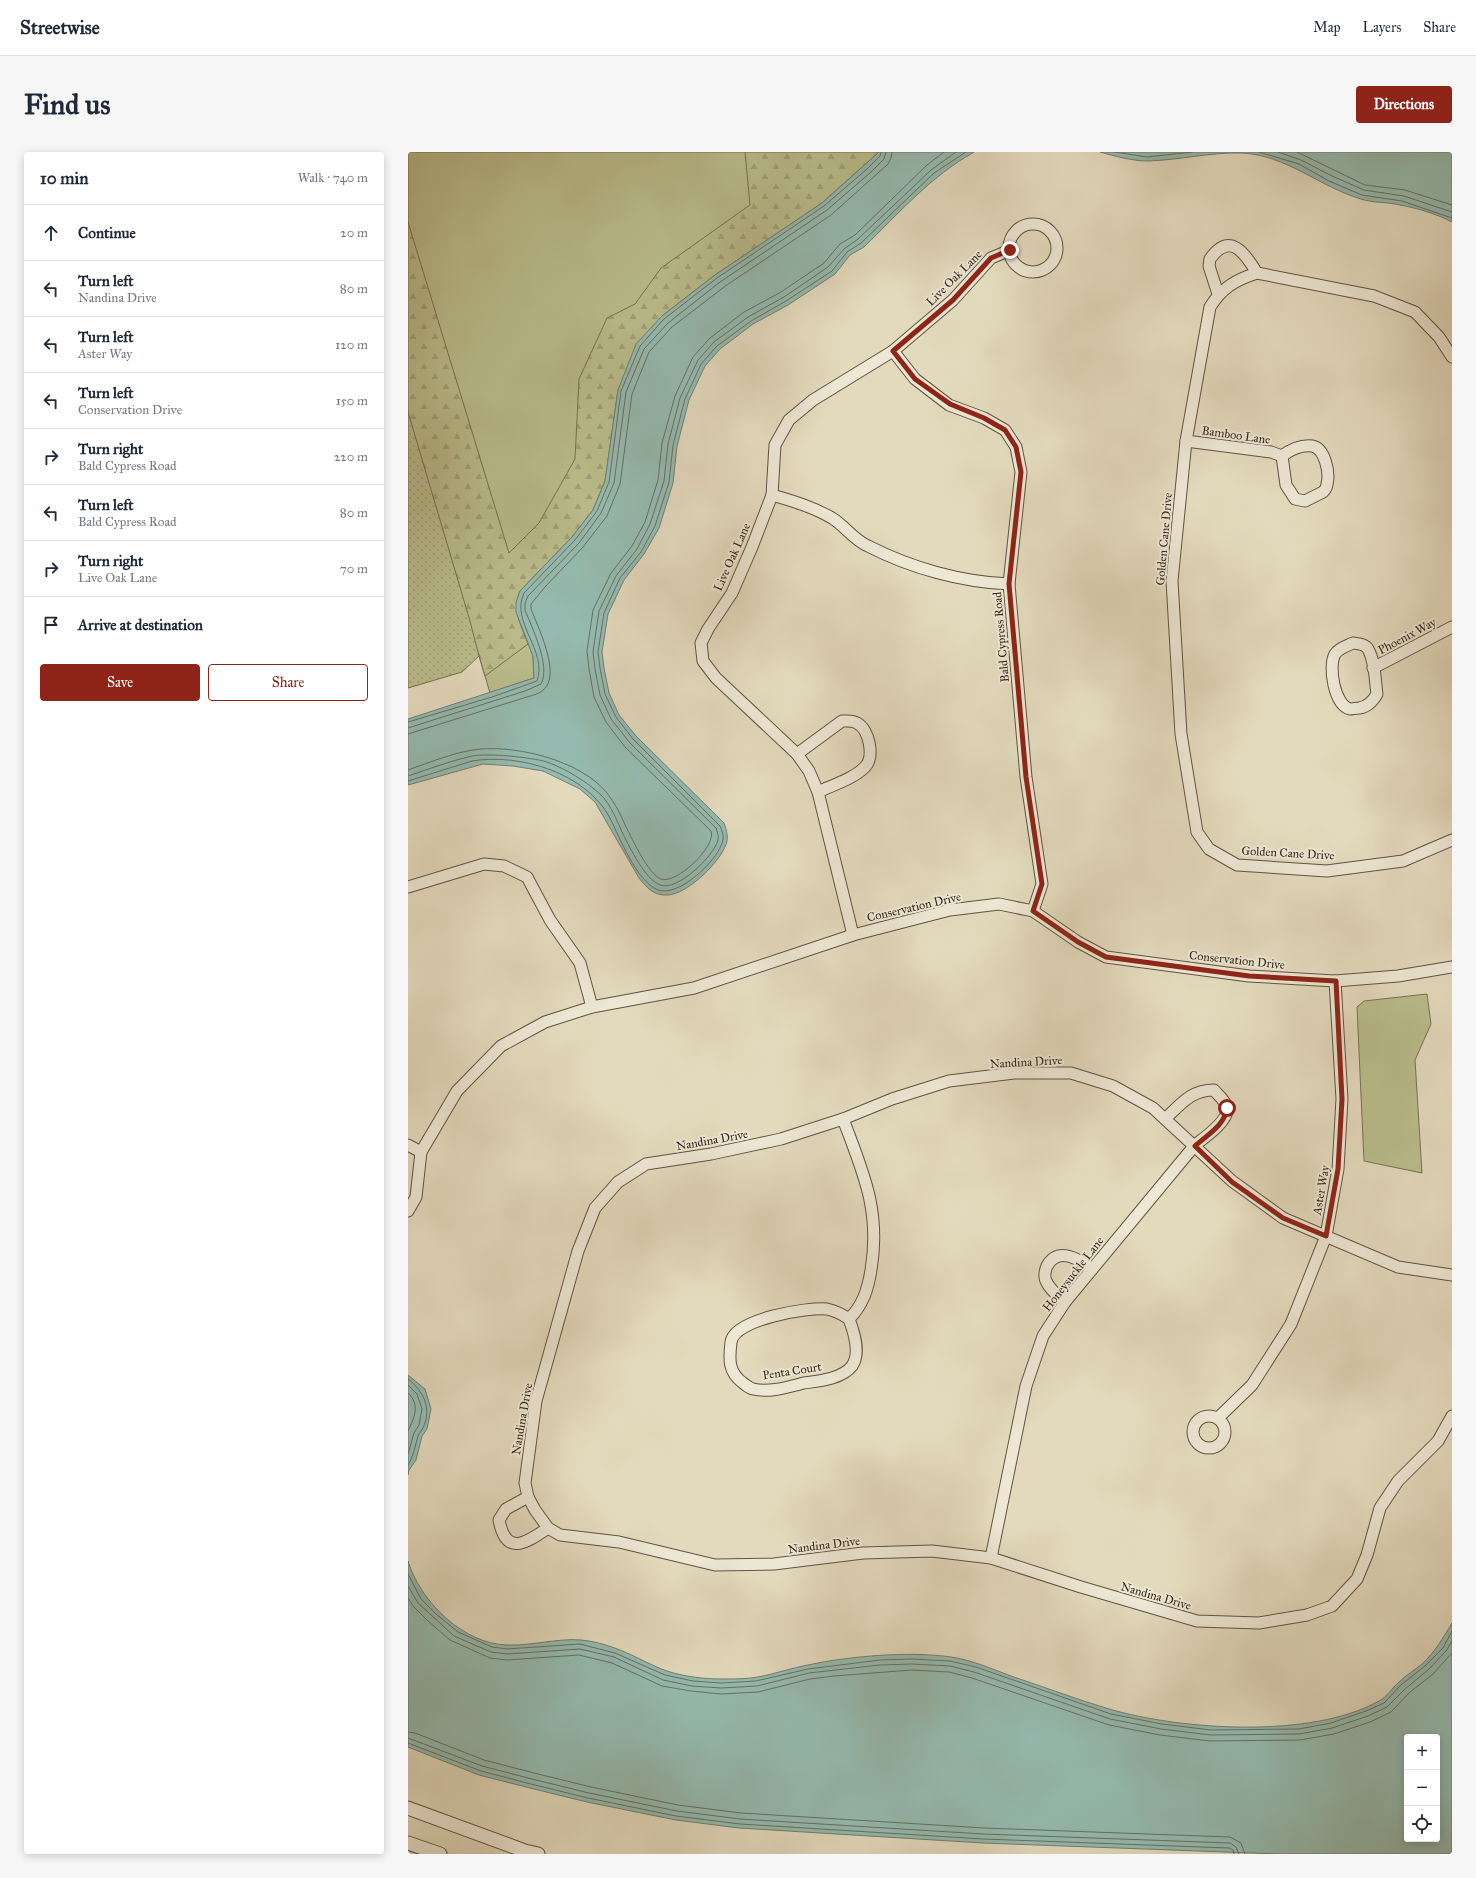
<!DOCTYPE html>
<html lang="en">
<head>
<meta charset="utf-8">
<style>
	body { margin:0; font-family:"IM FELL Great Primer",serif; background:#f6f6f7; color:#1f2937 }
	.controls { position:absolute; right:12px; bottom:12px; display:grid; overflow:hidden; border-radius:4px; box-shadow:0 2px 10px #0003 }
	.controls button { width:36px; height:36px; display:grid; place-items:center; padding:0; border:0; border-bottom:1px solid #e0e1e3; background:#fff; color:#1f2937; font:20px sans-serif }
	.stop { position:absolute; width:12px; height:12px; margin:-9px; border:3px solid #8f2418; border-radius:50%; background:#fff }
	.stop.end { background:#8f2418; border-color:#fff; box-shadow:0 1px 4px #0008 }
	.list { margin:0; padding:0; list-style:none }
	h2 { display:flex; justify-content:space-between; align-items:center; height:52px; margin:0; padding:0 16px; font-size:17px }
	h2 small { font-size:13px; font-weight:400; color:#747a83 }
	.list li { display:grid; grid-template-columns:26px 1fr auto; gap:12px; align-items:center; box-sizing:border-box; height:56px; padding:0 16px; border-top:1px solid #e0e1e3 }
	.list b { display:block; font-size:15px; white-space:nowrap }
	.list p { margin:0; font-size:13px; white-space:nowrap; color:#747a83 }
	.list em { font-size:13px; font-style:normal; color:#747a83 }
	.actions { display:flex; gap:8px; padding:12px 16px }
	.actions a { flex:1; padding:9px 0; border:1px solid #8f2418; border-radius:4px; text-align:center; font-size:14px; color:#8f2418 }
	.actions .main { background:#8f2418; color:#fff }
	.icon { flex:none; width:22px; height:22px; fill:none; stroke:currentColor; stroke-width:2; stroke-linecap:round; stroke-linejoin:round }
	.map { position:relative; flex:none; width:1044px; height:1702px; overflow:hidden; border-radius:4px }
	header { display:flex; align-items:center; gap:24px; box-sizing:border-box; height:56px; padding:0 20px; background:#fff; border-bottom:1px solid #e0e1e3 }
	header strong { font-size:19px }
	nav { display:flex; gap:22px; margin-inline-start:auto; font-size:14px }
	.intro { display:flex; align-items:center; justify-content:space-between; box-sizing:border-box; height:96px; padding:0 24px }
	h1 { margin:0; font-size:28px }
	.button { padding:10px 18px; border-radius:4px; background:#8f2418; color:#fff; font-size:14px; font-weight:700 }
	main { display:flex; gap:24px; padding:0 24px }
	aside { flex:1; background:#fff; border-radius:4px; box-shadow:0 2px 10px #0003 }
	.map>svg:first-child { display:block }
	.green { fill:#babd8c; stroke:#787253 }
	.forest { fill:url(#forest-firs); stroke:#787253 }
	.park { fill:url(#park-dots); stroke:#787253 }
	.water { fill:#95bbb0; stroke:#6f7f74; fill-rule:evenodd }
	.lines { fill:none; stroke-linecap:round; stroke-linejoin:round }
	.shore { stroke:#657065; stroke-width:1 }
	.minor-casing { stroke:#605343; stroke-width:13 }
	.tertiary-casing { stroke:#605343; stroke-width:15 }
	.minor { stroke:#ede7d4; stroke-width:11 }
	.tertiary { stroke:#ede7d4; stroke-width:13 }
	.route { stroke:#8f2418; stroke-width:5 }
	.labels { text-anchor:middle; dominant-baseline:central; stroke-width:4; stroke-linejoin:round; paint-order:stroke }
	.street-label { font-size:12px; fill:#35261a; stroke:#ede7d4 }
</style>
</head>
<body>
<header>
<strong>Streetwise</strong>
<nav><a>Map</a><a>Layers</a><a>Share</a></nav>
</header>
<div class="intro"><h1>Find us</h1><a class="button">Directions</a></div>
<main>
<aside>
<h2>10 min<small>Walk · 740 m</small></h2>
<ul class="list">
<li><svg class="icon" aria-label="ahead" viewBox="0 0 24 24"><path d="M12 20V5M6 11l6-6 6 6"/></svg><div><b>Continue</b></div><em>20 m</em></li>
<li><svg class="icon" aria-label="left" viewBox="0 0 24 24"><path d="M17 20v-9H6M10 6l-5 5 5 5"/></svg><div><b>Turn left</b><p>Nandina Drive</p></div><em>80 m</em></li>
<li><svg class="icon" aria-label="left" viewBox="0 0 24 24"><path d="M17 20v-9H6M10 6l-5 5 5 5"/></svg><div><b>Turn left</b><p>Aster Way</p></div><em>120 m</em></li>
<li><svg class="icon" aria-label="left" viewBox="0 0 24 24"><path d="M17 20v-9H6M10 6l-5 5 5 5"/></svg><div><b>Turn left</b><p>Conservation Drive</p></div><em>150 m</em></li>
<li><svg class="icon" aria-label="right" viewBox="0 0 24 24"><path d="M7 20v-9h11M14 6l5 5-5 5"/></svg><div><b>Turn right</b><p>Bald Cypress Road</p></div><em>220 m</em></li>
<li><svg class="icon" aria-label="left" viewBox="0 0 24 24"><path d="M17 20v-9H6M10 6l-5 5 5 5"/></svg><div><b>Turn left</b><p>Bald Cypress Road</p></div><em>80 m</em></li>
<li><svg class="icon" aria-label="right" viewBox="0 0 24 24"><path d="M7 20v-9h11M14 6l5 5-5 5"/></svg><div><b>Turn right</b><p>Live Oak Lane</p></div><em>70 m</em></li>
<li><svg class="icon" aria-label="arrive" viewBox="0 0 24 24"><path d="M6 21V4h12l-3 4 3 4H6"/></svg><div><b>Arrive at destination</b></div></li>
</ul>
<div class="actions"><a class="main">Save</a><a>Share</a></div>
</aside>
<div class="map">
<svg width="1044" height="1702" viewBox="0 0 1044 1702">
	<defs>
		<pattern id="forest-firs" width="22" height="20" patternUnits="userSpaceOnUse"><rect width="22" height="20" fill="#babd8c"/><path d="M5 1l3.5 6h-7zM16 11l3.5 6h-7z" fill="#a0a278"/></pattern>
		<pattern id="park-dots" width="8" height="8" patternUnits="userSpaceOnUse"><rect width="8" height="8" fill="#babd8c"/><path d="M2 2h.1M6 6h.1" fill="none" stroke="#a0a278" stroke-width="1.8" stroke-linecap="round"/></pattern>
	</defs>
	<rect width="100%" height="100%" fill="#e3dabd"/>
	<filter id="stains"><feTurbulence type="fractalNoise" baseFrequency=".005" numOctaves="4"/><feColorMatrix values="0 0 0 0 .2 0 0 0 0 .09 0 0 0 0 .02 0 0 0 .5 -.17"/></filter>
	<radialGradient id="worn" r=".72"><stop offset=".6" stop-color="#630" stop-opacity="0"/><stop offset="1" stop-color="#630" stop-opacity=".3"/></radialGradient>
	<g class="green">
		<path d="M0,0H471L414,51L307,123L254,164L210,238L202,290L126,424L112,439L108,450V460L125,504L126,526L82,541L0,263Z"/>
		<path d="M1019,842L1023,872L1007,908L1014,1021L956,1009L949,855L956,849Z"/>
	</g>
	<path class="forest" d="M337,0H471L414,51L307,123L254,164L210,238L197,329L185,358L164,385L112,439C104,459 113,473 120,492L77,524L0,263V70L101,401L131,371L167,307L171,227L199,166L227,152L253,116L342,53Z"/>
	<path class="park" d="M0,260L62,469L71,504L54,520L0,536Z"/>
	<g class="water">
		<path d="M471,0H566C523,24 491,61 456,95L442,103L427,122L380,153L345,172L312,197L297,214L281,248L269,294L265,331L251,376L236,402L216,428L200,462L194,500L196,516L201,541L211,563L228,584L316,671C318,677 320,682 319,689C315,708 279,743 259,743C246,744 238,735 231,726L187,650L172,637L135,619L105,614L75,612L0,633V567L126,526L125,504L108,460V450L112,439L164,385L185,358L197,329L210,238L228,192L254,164L307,123L414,51Z"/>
		<path d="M692,0H1044V70C1029,62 1009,56 992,53C980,50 965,51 953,47C912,35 878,3 834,1C803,0 772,8 740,9C724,9 707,4 692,0Z"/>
		<path d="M0,1223L17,1237L23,1257L19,1277L14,1284L8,1308L1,1318L0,1323Z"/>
		<path d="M0,1409C12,1449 55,1492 99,1493C124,1494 149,1486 173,1488C196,1490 218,1500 238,1510C245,1513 252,1517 259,1519C277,1525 297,1527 316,1527C327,1527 339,1527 350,1525C367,1522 383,1516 400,1513C442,1504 501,1499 543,1505C564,1508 584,1517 603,1524C636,1535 668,1547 701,1557C773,1578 903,1587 971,1549C979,1545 984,1536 991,1530C998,1523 1007,1518 1014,1512C1027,1500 1035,1486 1044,1471V1702H871L575,1691L331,1676L268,1668L179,1650L122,1636L71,1623L0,1595ZM999,1585H1029V1687H999Z"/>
	</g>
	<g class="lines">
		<g class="shore">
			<path d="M707,0L739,5L784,0"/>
			<path d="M851,0L891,12L921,29L954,43L994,49L1044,66"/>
			<path d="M870,0L893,8L924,24L956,38L996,44L1044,60"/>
			<path d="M889,0L957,33L997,38L1044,53"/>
			<path d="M0,570L84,545L129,529C140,499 102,470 116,441L167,388L189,359L201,330L213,239L232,194L256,167L309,126L416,54L459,17L472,4L473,0"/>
			<path d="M0,576L117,539L133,532C143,514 124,476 117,458V451L120,444L171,391L193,361L206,331L218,240L236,197L260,171L312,130L419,58L463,20L476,7L478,0"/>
			<path d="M0,582L119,545C126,543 134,541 138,535C151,518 130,475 123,457V452L137,435L175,395L199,364L212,332L224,242L241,200L264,175L316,135L423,63L480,12L483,6L484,0"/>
			<path d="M0,618C23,610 49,599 73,597C112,594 173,609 199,641C207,651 213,663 218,675C225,688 240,722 253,727C268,733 309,694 303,679L217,595L198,570L186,545L181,517L179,499L185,458L203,421L224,394L237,370L250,328L254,291L267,244L285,205L302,186L336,160L373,140L416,111L432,92L447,83L519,13L536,0"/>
			<path d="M0,624C21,617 42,609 64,604C80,601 122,605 139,610C158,617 178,629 193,643C203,653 209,669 215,682C222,696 237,727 252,733C269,740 306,704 310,688C311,683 309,680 308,676L222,591L203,567L192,543L187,517L185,500L191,459L208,424L229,397L242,372L256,329L260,292L272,246L290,208L306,190L340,165L376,145L420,115L436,97L450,87L523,18L548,0"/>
			<path d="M0,629L64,609C112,601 178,621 202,666C212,686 228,729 250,738C270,746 311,708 315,688C316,683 314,679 312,674L225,587L208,565L197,542L192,516L190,500L196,461L212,426L233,400L247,374L261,330L265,293L277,247L293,212L309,194L343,169L378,149L424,119L439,100L453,91L526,21L558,0"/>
			<path d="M0,1227C16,1239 24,1257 15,1276C14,1278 11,1281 10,1284C7,1294 6,1303 0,1313"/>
			<path d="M0,1233L9,1242L14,1257L11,1273L6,1281L0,1302"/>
			<path d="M0,1241C13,1253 6,1266 0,1279"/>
			<path d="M0,1422L13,1447L28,1462L50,1480L84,1495L99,1497L172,1492L207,1501L257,1523L285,1529L313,1531L348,1529L400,1517L472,1508L504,1507L542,1509L568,1515L703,1562L754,1572L803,1578L891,1577L923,1571L958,1559L976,1551L993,1533L1017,1514L1035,1496L1044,1479"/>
			<path d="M0,1434L10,1451L46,1484L83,1500L99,1502L172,1497L206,1505L255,1528L284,1534L313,1536L349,1534L401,1521L472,1513L504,1512L542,1514L566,1520L702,1567L753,1577L803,1583L891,1582L924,1576L960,1564L979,1555L997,1537L1020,1518L1038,1499L1044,1489"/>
			<path d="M0,1446L5,1454L20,1469L42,1488L82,1506L99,1508L171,1503L204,1511L254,1534L283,1539L313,1542L350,1540L402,1527L426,1524L504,1518L541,1520L564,1526L701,1573L752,1583L802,1589L892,1588L926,1582L962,1570L983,1560L1001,1541L1025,1522L1044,1501"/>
			<path d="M0,1580L7,1581L76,1608L126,1621L183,1635L270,1653L333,1661L576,1676L822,1685L833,1691L837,1702"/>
			<path d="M0,1586L74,1614L124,1627L181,1641L269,1659L332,1667L575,1682L822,1691L828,1695L831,1702"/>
			<path d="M0,1591L73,1619L123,1632L180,1646L268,1664L332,1672L575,1687L821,1696L825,1698L826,1702"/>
		</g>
		<defs>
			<g id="minor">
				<circle cx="625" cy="96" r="24"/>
				<path d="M810,142L801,114L802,107C822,79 837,101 849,121"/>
				<path d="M485,199L507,227L541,253L576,266L597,278L608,295L613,320L601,432L618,625L634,732L625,759"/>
				<path d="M1044,205L1031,185L1007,160L966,144L849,121C827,128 814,136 802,155L778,289L764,429L773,582L789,680L801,697L829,713L919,719L995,709L1044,688"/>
				<path d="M778,289L863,300L874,304L878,333L887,347L897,349L915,340C917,338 919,335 919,332C922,321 917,296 904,294C893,293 882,298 874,304"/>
				<path d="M364,343C385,349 405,355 424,366C437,374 446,388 460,394C503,416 553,430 601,432"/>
				<path d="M945,491C951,492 957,492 960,497C967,509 967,528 969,542C965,549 960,555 951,556C948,556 944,557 942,557C926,553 920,514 927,502C931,496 939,494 945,491Z"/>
				<path d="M965,516L1044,475"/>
				<path d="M389,602L434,569C440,569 444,568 449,571C461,577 467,605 457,615C445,627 425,633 410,640"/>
				<path d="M0,735L76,712L96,714L119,725L142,768L172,811L184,855"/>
				<path d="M445,783L410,640L401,619L389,602L308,526L295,509L293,491L300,477L324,441L344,395L364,343L367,293L381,268L405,248L485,199L545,148L583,106L602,98"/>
				<path d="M435,967C455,1020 473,1059 463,1118C460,1137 455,1153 441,1167C446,1180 453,1201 444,1214C434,1227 410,1229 396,1231C380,1235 361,1241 345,1237C341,1236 338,1233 335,1231C320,1220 321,1207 323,1190C326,1167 400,1155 419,1157C428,1159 434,1162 441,1167"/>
				<path d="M0,993L13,1000"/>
				<path d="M0,1059L8,1045L13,1000L49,939L93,894L137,870L184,855L286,836L445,783L542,758L591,752L625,759L670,790L698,805L841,824L927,829L990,824L1044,815"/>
				<path d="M1044,1123L990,1115L875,1066L824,1029L745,956L705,934L663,921H606L541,929L484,947L435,967L373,987L303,1002L238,1012L210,1030L187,1056L170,1099L128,1249L117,1331L120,1345L127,1358L140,1376L152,1383L211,1390L307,1413L366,1412L455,1401L524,1399L583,1406L673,1435L789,1469L851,1471L899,1463L924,1454L949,1427L959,1403L972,1356L990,1329L1030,1289L1044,1264"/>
				<path d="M657,1150C650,1144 642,1138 638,1129C636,1125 637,1118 639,1114C650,1094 671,1107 684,1117"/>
				<circle cx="801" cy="1280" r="16"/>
				<path d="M810,1266L844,1233L883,1172L918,1084L930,1017L934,947L927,829"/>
				<path d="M120,1345L98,1357L91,1368C98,1405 118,1391 140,1376"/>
				<path d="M583,1406L618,1234L635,1184L657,1150L787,993C796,986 821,969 819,956C818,949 810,943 806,938C783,938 773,952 757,967"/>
			</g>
			<g id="tertiary">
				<path d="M0,1656L117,1699L130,1702"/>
				<path d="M0,1691L32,1702"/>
			</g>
		</defs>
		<use href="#minor" class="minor-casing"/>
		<use href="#tertiary" class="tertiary-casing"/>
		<use href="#minor" class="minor"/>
		<use href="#tertiary" class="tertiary"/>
	</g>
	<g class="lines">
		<path class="route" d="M602,98L583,106L545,148L485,199L507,227L542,252L576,266L597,278L608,295L613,320L601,432L618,625L634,732L625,759L670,790L698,805L841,824L928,829L934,947L930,1017L918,1084L875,1066L824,1030L787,994C799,983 817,973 819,956"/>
	</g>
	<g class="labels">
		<g class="street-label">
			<text transform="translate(546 126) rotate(-45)">Live Oak Lane</text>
			<text transform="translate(828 283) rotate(8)">Bamboo Lane</text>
			<text transform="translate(756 387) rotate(-85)">Golden Cane Drive</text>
			<text transform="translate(324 405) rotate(-66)">Live Oak Lane</text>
			<text transform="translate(999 484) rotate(-28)">Phoenix Way</text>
			<text transform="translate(593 485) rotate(-95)">Bald Cypress Road</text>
			<text transform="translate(880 701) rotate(3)">Golden Cane Drive</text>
			<text transform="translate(506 755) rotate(-13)">Conservation Drive</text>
			<text transform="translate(829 808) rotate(6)">Conservation Drive</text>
			<text transform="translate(618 910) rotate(-3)">Nandina Drive</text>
			<text transform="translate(304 988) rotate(-10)">Nandina Drive</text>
			<text transform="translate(913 1038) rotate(-80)">Aster Way</text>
			<text transform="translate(665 1122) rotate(-52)">Honeysuckle Lane</text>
			<text transform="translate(384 1219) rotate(-9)">Penta Court</text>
			<text transform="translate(114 1267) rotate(-80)">Nandina Drive</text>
			<text transform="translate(416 1393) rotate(-7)">Nandina Drive</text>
			<text transform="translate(748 1444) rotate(16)">Nandina Drive</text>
		</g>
	</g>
	<rect width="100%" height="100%" filter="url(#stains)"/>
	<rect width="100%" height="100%" fill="url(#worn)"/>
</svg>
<div class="controls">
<button>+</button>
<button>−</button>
<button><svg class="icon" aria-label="locate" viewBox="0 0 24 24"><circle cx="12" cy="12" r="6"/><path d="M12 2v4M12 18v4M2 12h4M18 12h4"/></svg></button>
</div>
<div class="stop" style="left:819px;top:956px"></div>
<div class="stop end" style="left:602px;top:98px"></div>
</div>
</main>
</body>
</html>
